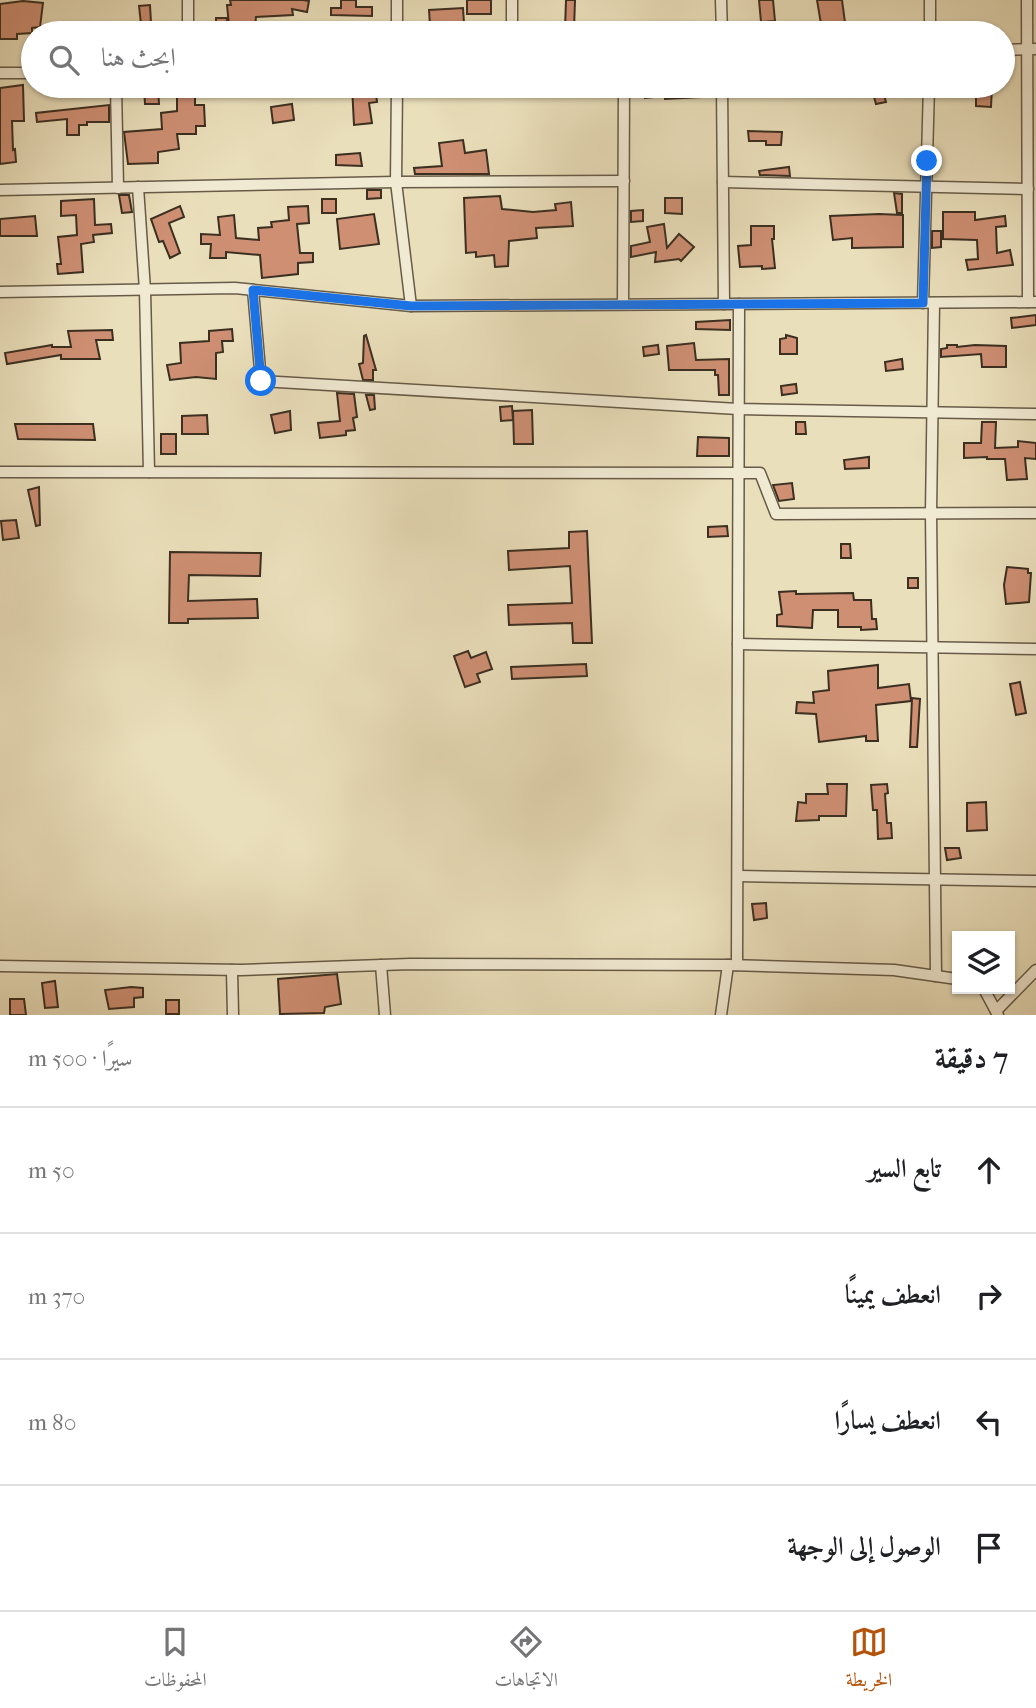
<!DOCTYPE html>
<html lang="ar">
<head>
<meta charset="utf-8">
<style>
	body { margin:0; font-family:"IM FELL French Canon",Amiri,serif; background:#f2f2f2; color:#202124; direction:rtl }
	.controls { position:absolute; right:21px; bottom:21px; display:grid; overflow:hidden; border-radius:0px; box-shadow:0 2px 5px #0004 }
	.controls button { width:63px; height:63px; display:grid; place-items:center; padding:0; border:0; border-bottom:2px solid #e0e0e0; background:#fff; color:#202124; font:35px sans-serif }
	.stop { position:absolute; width:21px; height:21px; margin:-16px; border:5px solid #1a73e8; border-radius:50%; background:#fff }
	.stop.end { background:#1a73e8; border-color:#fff; box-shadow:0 2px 7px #0008 }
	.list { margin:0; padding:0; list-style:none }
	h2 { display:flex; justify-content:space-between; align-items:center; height:91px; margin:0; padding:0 28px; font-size:30px }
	h2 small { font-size:23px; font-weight:400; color:#757577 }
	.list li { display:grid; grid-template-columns:46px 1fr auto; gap:21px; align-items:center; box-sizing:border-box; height:126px; padding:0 28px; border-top:2px solid #e0e0e0 }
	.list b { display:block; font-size:26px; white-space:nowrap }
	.list em { font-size:23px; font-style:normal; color:#757577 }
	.icon { flex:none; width:38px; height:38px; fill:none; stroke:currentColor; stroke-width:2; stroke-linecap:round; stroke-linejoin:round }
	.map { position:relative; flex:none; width:1036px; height:1015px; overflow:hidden; direction:ltr }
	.search { position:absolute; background:#fff; box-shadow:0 2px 5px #0004; left:21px; right:21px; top:21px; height:77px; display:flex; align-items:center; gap:18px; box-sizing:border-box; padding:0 24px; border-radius:38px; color:#757577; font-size:26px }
	.sheet { height:595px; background:#fff }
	nav { display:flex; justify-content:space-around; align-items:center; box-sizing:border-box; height:98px; border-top:2px solid #e0e0e0; background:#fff; font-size:19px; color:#757577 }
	nav a { display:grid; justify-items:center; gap:4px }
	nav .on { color:#b45309 }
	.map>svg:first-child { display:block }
	.building { fill:#ce8f73; stroke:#3b2f21; stroke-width:2 }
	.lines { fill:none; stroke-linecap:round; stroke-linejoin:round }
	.minor-casing { stroke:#675b48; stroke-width:13 }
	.minor { stroke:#f1ead3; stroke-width:10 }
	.route { stroke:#1a73e8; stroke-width:9 }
</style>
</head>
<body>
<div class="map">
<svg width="1036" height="1015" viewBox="0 0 1036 1015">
	<rect width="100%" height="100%" fill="#eadfbb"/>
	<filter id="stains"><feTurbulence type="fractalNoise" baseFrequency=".00286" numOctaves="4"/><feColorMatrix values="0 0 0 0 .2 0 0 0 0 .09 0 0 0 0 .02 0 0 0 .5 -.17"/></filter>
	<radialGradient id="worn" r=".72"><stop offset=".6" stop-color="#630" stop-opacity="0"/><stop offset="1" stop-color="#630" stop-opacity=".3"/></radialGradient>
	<g class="building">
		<path d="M230,0H303L309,1L307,12L292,9L293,15L256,17L255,28L229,25L227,5H231Z"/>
		<path d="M341,0H356V7H372V16L331,15V8H341Z"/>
		<rect x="467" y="0" width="24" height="14"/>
		<path d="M566,0H575L574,29H565Z"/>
		<path d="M759,0H773L775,21L761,22Z"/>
		<path d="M817,0H842L846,30L830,32V29L822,30Z"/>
		<path d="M23,1L43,3L40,27L32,28V33L17,34V39H0V4Z"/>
		<path d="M150,5L151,23H158V33H135L134,24H141L139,6Z"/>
		<path d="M463,8L464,23L430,25L429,10Z"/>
		<path d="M216,18H227L226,33H216Z"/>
		<path d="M23,85L24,121H12L13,150L15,149L16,162L0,164V88Z"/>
		<path d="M352,86H375L377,102L369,103L372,123L354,125Z"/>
		<path d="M644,86H700L701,97L665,99V96L645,98Z"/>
		<rect x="750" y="86" width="20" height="11"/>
		<path d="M992,87L991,107L976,106V88Z"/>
		<path d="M144,88H158L159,104H145Z"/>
		<path d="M177,88H195V105H204L205,126H196V134H177L179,149L158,152V163L128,164L124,132L162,129L161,113L177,111Z"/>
		<path d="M883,91L886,102L876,104L873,93Z"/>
		<path d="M292,104L294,120L273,123L271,107Z"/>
		<path d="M109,105V122H87V125H79V135H67V119L37,122L36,113Z"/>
		<path d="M748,131L782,132L781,145H766V141H749Z"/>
		<path d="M463,140L465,153L486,150L489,174H415L414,168L442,166L439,143Z"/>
		<path d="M360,153L362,166L336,165V155Z"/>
		<path d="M789,167L790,176L760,175L759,171Z"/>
		<path d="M367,190H381V198L367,199Z"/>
		<path d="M894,193L902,194V213H897Z"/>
		<path d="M119,195H129L132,212L122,213Z"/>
		<path d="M500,196L502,209L533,212L556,210L555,204L571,202L573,226L536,228L537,238L509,241L508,266L495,267L494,255L476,257V252L466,253L464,198Z"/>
		<path d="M665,198H682V214L665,213Z"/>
		<path d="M94,199L95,225L111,224L112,233L93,235L94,242L81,244L83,272L58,274L57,264H61L58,237L77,235L76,215L61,216V201Z"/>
		<rect x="322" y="199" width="14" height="14"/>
		<path d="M180,206L184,217L169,223L180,253L170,258L163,241L159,242L151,219Z"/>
		<path d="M308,206L309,223L297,224L300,253H313V262L298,263V274L262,278L260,255L226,252V258H210L211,244H201V234L220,235L218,217L234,215L236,238L259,240L258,228L272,227L271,222L289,220L288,207Z"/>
		<path d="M643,210V221L631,222V211Z"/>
		<path d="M943,212H975V220L1005,216L1006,226L996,227L997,253L1010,250L1013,265L968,270L966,260L978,259L977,240L943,239Z"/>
		<path d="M374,214L379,244L340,249L337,219Z"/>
		<path d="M879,214L903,215V247L852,248V238L833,240L830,216Z"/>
		<path d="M35,216L37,236H0V219Z"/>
		<path d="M664,224L667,248L679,234L694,247L681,261L679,259L655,262L656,252L631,257V246L650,242L647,227Z"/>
		<path d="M751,226H774V239H772L775,268L762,269V266L740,267L738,246L751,245Z"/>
		<path d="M932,231H941V247L932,248Z"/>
		<path d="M1036,315V325L1012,328L1011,318Z"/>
		<path d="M730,320V330L696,329V322Z"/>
		<path d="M232,329L233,341H222L223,352L216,353V379L196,377L170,380L167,365L181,363L180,343L209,341V331Z"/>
		<path d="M112,330L113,340H96L100,359H61V355L7,364L5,353L52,345V347H71L68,331Z"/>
		<path d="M366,335L376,370H373V380H363L359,364L363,363L364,336Z"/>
		<path d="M786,335L797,338V354H780V339L786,338Z"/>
		<path d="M694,343L696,360L729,359V395H719L718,375H715V370H669L667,346Z"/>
		<path d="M658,345L659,354L644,356L643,347Z"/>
		<path d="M947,345H957V347L975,345L1006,346V367H982L981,354L941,357V349L947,348Z"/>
		<path d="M902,359L903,369L886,371L885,362Z"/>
		<path d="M796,384L797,393L782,395L781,386Z"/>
		<path d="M337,393L354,394L357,417L353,418L355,430L346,431V435L320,438L318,423L340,421Z"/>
		<path d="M366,395H374L375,409L370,410Z"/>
		<path d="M512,406L513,420L501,421L500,407Z"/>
		<path d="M532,410L533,444H514L513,411Z"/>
		<path d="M290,411L291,430L275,433L271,415Z"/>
		<path d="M207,415L208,434H182V416Z"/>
		<path d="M796,422H805L806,434H796Z"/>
		<path d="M982,422H996L995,448L1018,447V441L1036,443V459L1025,458L1027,479L1007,480L1005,459H987V457L964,458V443H981Z"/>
		<path d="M15,424H93L95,440L18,439Z"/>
		<rect x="161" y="434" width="15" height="20"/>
		<path d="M698,437L729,438V456H697Z"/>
		<path d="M869,457V468L845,469L844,460Z"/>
		<path d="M792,483L794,499L779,501L773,485Z"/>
		<path d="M39,487L40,525L36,526L28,490Z"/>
		<path d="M16,520L19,538L3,540L1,521Z"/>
		<path d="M727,526L728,536L708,537V527Z"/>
		<path d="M587,531L592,643H573L572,623L509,625L508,605L572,603L570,566L509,570L508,551L569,548V532Z"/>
		<path d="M841,544H850L851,558H841Z"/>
		<path d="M170,552L261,553L260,576L189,575L188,601L257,599L258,618L188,619V623H169Z"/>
		<path d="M1007,567L1028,569V573H1031L1029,602L1006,604L1004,585Z"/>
		<rect x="908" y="578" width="10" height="10"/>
		<path d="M796,591V594L853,593L854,600H871L872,619H876L877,629L861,630V627H838V610H813L812,628L777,626V615L782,614L779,592Z"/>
		<path d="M468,651L471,658L486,652L492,669L477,674L480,682L465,687L454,656Z"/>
		<path d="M586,664L587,676L512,679L511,667Z"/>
		<path d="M878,665V688L909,684L911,701L876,705L878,741H866V736L819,742L816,714L796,713L797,702L814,703L813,692L829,690L828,671Z"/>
		<path d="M1020,682L1026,713L1016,715L1010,684Z"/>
		<path d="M912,698L920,699L917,747H910Z"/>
		<path d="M827,784H847L846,816H819V820L796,821L798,802L806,803V794H828Z"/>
		<path d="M887,784L888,793L885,794L887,823H891L892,838L878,839L877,810H873L871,785Z"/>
		<path d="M986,802L987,830L967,831V803Z"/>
		<path d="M945,848H959L961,858L947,860Z"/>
		<path d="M766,903L767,918L754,920L752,904Z"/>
		<path d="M337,974L341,1004L325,1007L324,1013L280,1014L278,979Z"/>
		<path d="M55,981L58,1007L45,1008L42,983Z"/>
		<path d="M131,987L143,988V997L134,998V1007L109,1009L105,990Z"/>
		<path d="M10,999H24L26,1015H10Z"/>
		<rect x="166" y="1000" width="13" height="14"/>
	</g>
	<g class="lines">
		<defs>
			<g id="minor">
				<path d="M188,0V33"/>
				<path d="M512,0V33"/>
				<path d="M721,0L722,33"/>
				<path d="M930,0V33"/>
				<path d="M1027,0L1028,302"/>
				<path d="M397,33V0"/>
				<path d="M1003,50L1036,49"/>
				<path d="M0,73H33"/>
				<path d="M116,86L118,188"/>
				<path d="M397,86L396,182L411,306"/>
				<path d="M722,86L724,304"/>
				<path d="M723,182L1028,189"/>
				<path d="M138,187L145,290L149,472"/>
				<path d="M0,190L396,182L624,181"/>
				<path d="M253,290L261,381L738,409L1036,414"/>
				<path d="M0,292L235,288L411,306L1036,302"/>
				<path d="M923,303L929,86"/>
				<path d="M934,303L931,513L936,976"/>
				<path d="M623,304L624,86"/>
				<path d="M0,472L760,473L776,514L1036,513"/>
				<path d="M738,644L1036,649"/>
				<path d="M738,876L1036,881"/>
				<path d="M381,965L385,1015"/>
				<path d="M737,965L739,304"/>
				<path d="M0,966L241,970L410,964L728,965L894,970L957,979"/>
				<path d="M232,970L233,1015"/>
				<path d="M984,989L998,1015"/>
				<path d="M996,1011L1036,970"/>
				<path d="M721,1015L728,965"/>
			</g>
		</defs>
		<use href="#minor" class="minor-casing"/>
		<use href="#minor" class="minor"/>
	</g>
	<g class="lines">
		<path class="route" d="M261,381L253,290L411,306L923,303L927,161"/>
	</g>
	<rect width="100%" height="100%" filter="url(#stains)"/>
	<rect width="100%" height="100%" fill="url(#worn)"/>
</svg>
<div class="controls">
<button><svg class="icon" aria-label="layers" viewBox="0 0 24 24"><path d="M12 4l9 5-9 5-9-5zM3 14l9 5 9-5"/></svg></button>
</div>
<div class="stop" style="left:261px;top:381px"></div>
<div class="stop end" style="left:927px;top:161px"></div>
<div class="search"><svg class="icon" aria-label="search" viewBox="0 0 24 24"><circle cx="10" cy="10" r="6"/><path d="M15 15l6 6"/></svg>ابحث هنا</div>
</div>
<section class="sheet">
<h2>7 دقيقة<small>سيرًا · 500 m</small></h2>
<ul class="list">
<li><svg class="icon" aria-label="ahead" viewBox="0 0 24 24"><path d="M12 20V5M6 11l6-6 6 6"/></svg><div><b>تابع السير</b></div><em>50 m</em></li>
<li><svg class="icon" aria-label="right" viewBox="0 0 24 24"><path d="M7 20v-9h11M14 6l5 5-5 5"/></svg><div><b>انعطف يمينًا</b></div><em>370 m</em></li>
<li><svg class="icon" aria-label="left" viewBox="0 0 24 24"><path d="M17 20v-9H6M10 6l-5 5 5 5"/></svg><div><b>انعطف يسارًا</b></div><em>80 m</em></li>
<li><svg class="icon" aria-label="arrive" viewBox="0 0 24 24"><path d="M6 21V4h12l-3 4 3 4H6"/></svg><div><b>الوصول إلى الوجهة</b></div></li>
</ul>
</section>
<nav>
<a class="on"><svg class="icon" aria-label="map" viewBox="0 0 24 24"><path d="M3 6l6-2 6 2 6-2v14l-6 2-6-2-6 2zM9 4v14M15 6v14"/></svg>الخريطة</a>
<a><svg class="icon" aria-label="directions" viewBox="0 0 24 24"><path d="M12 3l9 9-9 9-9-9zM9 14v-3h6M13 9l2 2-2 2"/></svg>الاتجاهات</a>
<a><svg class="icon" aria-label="saved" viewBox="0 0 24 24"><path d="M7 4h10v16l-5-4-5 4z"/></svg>المحفوظات</a>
</nav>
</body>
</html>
